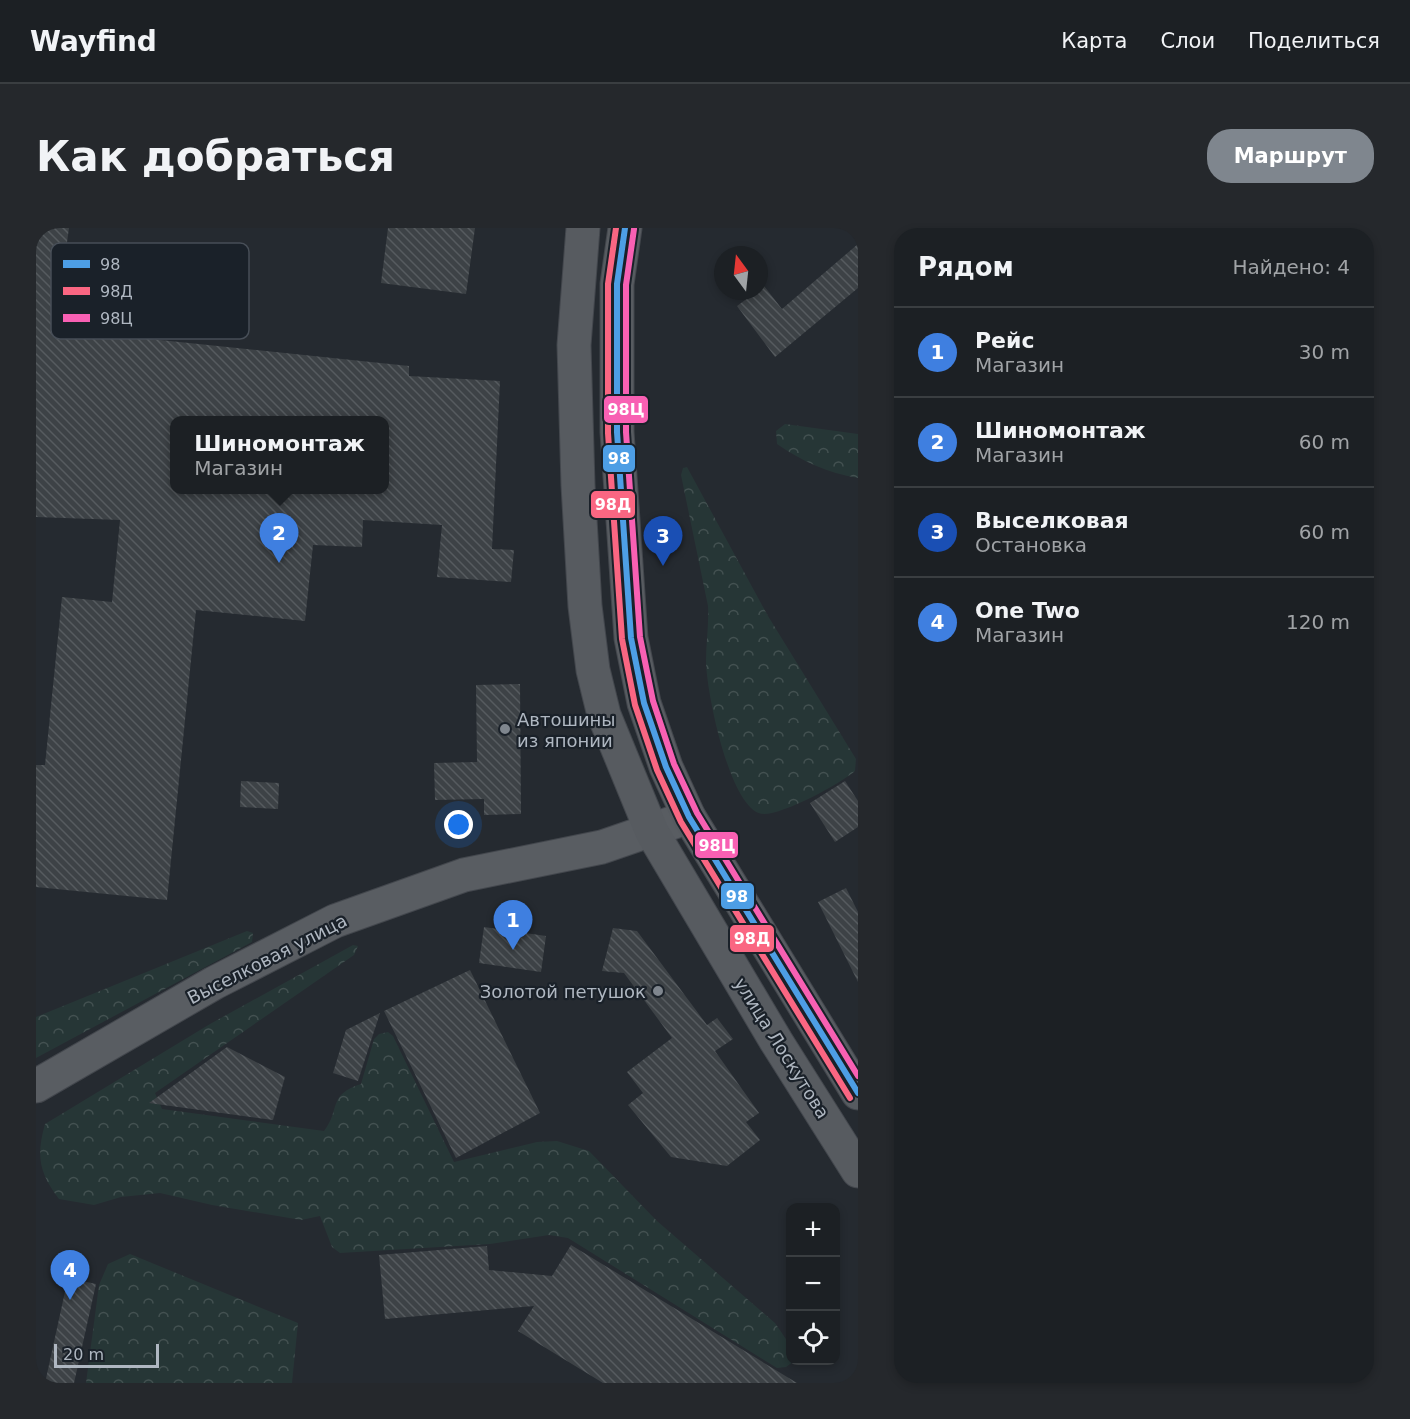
<!DOCTYPE html>
<html lang="ru">
<head>
<meta charset="utf-8">
<style>
	body { margin:0; font-family:"DejaVu Sans",sans-serif; background:#25282c; color:#f1f3f6 }
	.controls { position:absolute; right:18px; bottom:18px; display:grid; overflow:hidden; border-radius:12px; box-shadow:0 3px 9px #0003 }
	.controls button { width:54px; height:54px; display:grid; place-items:center; padding:0; border:0; border-bottom:2px solid #3a3e41; background:#1c2024; color:#f1f3f6; font:30px sans-serif }
	.compass { position:absolute; left:678px; top:18px; width:54px; height:54px; border-radius:50%; background:#1c2024; box-shadow:0 3px 9px #0003; rotate:345deg }
	.scale { position:absolute; left:18px; bottom:15px; width:105px; box-sizing:border-box; padding-left:6px; border:3px solid #afb7c1; border-top:0; font-size:16px; line-height:21px; white-space:nowrap; color:#afb7c1; -webkit-text-stroke:4px #1a2129; paint-order:stroke }
	.you { position:absolute; left:423px; top:597px; width:21px; height:21px; margin:-15px; border:4px solid #fff; border-radius:50%; background:#1a73e8; box-shadow:0 0 0 9px #1a73e833 }
	.badge { display:grid; place-items:center; width:39px; height:39px; border-radius:50%; background:#7f868e; color:#fff; font-size:20px; font-weight:700 }
	.pin { position:absolute; translate:-50% -50px; filter:drop-shadow(0 2px 3px #0008) }
	.pin::after { content:''; position:absolute; top:32px; width:21px; height:18px; background:inherit; clip-path:polygon(0 0,100% 0,50% 100%) }
	.popup { position:absolute; left:134px; top:188px; width:219px; height:78px; box-sizing:border-box; display:grid; place-content:center; border-radius:12px; background:#1c2024; filter:drop-shadow(0 2px 4px #0005); font-size:20px; white-space:nowrap; color:#a0a3a6 }
	.popup b { font-size:22px; color:#f1f3f6 }
	.popup::after { content:''; position:absolute; left:50%; top:100%; margin-left:-12px; border:12px solid transparent; border-top-color:#1c2024 }
	.list { margin:0; padding:0; list-style:none }
	h2 { display:flex; justify-content:space-between; align-items:center; height:78px; margin:0; padding:0 24px; font-size:26px }
	h2 small { font-size:20px; font-weight:400; color:#a0a3a6 }
	.list li { display:grid; grid-template-columns:39px 1fr auto; gap:18px; align-items:center; box-sizing:border-box; height:90px; padding:0 24px; border-top:2px solid #3a3e41 }
	.list b { display:block; font-size:22px; white-space:nowrap }
	.list p { margin:0; font-size:20px; white-space:nowrap; color:#a0a3a6 }
	.list em { font-size:20px; font-style:normal; color:#a0a3a6 }
	.icon { flex:none; width:33px; height:33px; fill:none; stroke:currentColor; stroke-width:2; stroke-linecap:round; stroke-linejoin:round }
	.map { position:relative; flex:none; width:822px; height:1155px; overflow:hidden; border-radius:24px }
	header { display:flex; align-items:center; gap:36px; box-sizing:border-box; height:84px; padding:0 30px; background:#1c2024; border-bottom:2px solid #3a3e41 }
	header strong { font-size:28px }
	nav { display:flex; gap:33px; margin-inline-start:auto; font-size:21px }
	.intro { display:flex; align-items:center; justify-content:space-between; box-sizing:border-box; height:144px; padding:0 36px }
	h1 { margin:0; font-size:42px }
	.button { padding:15px 27px; border-radius:24px; background:#7f868e; color:#fff; font-size:21px; font-weight:700 }
	main { display:flex; gap:36px; padding:0 36px }
	aside { flex:1; background:#1c2024; border-radius:24px; box-shadow:0 3px 9px #0003 }
	.map>svg:first-child { display:block }
	.forest { fill:url(#forest-crowns) }
	.building { fill:url(#building-back-hatch); fill-rule:evenodd }
	.lines { fill:none; stroke-linecap:round; stroke-linejoin:round }
	.secondary-casing { stroke:#43474d; stroke-width:35 }
	.primary-casing { stroke:#43474d; stroke-width:35 }
	.secondary { stroke:#595d62; stroke-width:33 }
	.primary { stroke:#575b60; stroke-width:33 }
	.bus-1-casing { stroke:#1a2129; stroke-width:10 }
	.bus-2-casing { stroke:#1a2129; stroke-width:10 }
	.bus-3-casing { stroke:#1a2129; stroke-width:10 }
	.bus-1 { stroke:#4d9ee5; stroke-width:6 }
	.bus-2 { stroke:#fa6682; stroke-width:6 }
	.bus-3 { stroke:#f860b3; stroke-width:6 }
	.poi-dot { fill:#7f868e; stroke:#1a2129; stroke-width:2 }
	.labels { text-anchor:middle; dominant-baseline:central; stroke-width:4.5; stroke-linejoin:round; paint-order:stroke }
	.poi-label { font-size:18px; fill:#afb7c1; stroke:#1a2129; text-anchor:start }
	.street-label { font-size:18px; fill:#afb7c1; stroke:#1a2129 }
	.key { fill:#1a2129; stroke:#474e57; stroke-width:1.5 }
	.key-label { font-size:16px; fill:#afb7c1 }
	.line-badge { stroke:#1a2129; stroke-width:2 }
	.badge-label { font-size:16px; text-anchor:middle; font-weight:bold; fill:#fff }
</style>
</head>
<body>
<header>
<strong>Wayfind</strong>
<nav><a>Карта</a><a>Слои</a><a>Поделиться</a></nav>
</header>
<div class="intro"><h1>Как добраться</h1><a class="button">Маршрут</a></div>
<main>
<div class="map">
<svg width="822" height="1155" viewBox="0 0 822 1155">
	<defs>
		<pattern id="forest-crowns" width="20" height="18" patternUnits="userSpaceOnUse" patternTransform="scale(1.5)"><rect width="20" height="18" fill="#263636"/><path d="M2 6a3 3 0 1 1 6 0M12 15a3 3 0 1 1 6 0" fill="none" stroke="#435151"/></pattern>
		<pattern id="building-back-hatch" width="6" height="6" patternUnits="userSpaceOnUse" patternTransform="scale(1.5)"><rect width="6" height="6" fill="#3d4246"/><path d="M-1 5l2 2M0 0l6 6M5-1l2 2" fill="none" stroke="#565b5f"/></pattern>
	</defs>
	<rect width="100%" height="100%" fill="#252a30"/>
	<g class="forest">
		<path d="M749,196L822,206V250C791,245 766,233 741,216L740,203Z"/>
		<path d="M651,239L732,388L820,531L819,543C804,556 748,586 728,586C694,586 670,461 670,433C670,415 673,397 672,378L645,247L647,240Z"/>
		<path d="M211,703L217,705L216,714L0,830V789Z"/>
		<path d="M317,717L322,718L318,727L119,865L126,881L288,903C305,881 291,867 325,856L338,811L343,806L352,804L357,808L418,934L501,914L521,913L553,923L621,993L739,1095L754,1117V1132L758,1133L750,1139L741,1140L532,1010L513,1007L454,1016L304,1025L296,1019L284,988L265,992L176,977L124,965L85,969L58,977L23,971C3,945 0,928 9,896L174,796Z"/>
		<path d="M94,1026L262,1095L256,1155H50L63,1057L72,1036Z"/>
	</g>
	<g class="building">
		<path d="M0,0H33L19,101L373,138V148L464,153L456,321L478,322L475,354L401,349L406,297L327,292L326,319L277,317L269,393L160,382L131,672L0,659V537H9L26,369L76,374L84,292L0,289ZM138,192H348V261H138Z"/>
		<path d="M352,0H439L430,66L345,55Z"/>
		<path d="M822,16V60L739,129L701,78L728,58L746,81Z"/>
		<path d="M484,456L485,586L448,587V571L399,572L398,535L441,534L440,457Z"/>
		<path d="M205,553L243,555L242,581L204,579Z"/>
		<path d="M809,553L822,573V599L799,614L774,575Z"/>
		<path d="M810,660L822,684V754L782,674Z"/>
		<path d="M448,699L510,708L505,744L443,735Z"/>
		<path d="M577,700L601,703L671,797L681,790L697,811L679,823L723,885L710,894L724,912L691,938L635,929L592,877L607,865L591,844L636,810L588,745L566,743Z"/>
		<path d="M434,742L504,885L420,930L348,783Z"/>
		<path d="M344,785L322,853L297,845L310,802Z"/>
		<path d="M191,819L249,849L237,892L113,875Z"/>
		<path d="M535,1017L761,1155H567L482,1103L498,1078L349,1091L343,1027L451,1018L453,1042L516,1048Z"/>
		<path d="M32,1050L60,1056L38,1155H9Z"/>
	</g>
	<g class="lines">
		<defs>
			<path id="secondary" d="M0,858L178,755L299,693L428,647L566,619L653,589"/>
			<g id="primary">
				<path d="M547,0L538,117L542,257L549,378L557,442L568,487L616,604L740,813L822,943"/>
				<path d="M589,0L581,56V204L595,410L608,475L630,539L653,589L822,865"/>
			</g>
		</defs>
		<use href="#secondary" class="secondary-casing"/>
		<use href="#primary" class="primary-casing"/>
		<use href="#secondary" class="secondary"/>
		<use href="#primary" class="primary"/>
		<defs>
			<path id="bus-1" d="M589,0L581,56V204L595,410L608,475L630,539L653,589L822,865"/>
			<path id="bus-2" d="M580,0L572,56V205L586,411L599,477L621,542L645,594L814,870"/>
			<path id="bus-3" d="M598,1L590,57V204L604,409L617,473L638,536L661,585L822,848"/>
		</defs>
		<use href="#bus-1" class="bus-1-casing"/>
		<use href="#bus-2" class="bus-2-casing"/>
		<use href="#bus-3" class="bus-3-casing"/>
		<use href="#bus-1" class="bus-1"/>
		<use href="#bus-2" class="bus-2"/>
		<use href="#bus-3" class="bus-3"/>
	</g>
	<g class="poi-dot">
		<circle cx="469" cy="501" r="6"/>
		<circle cx="622" cy="763" r="6"/>
	</g>
	<g class="labels">
		<g class="poi-label">
			<text x="481" y="491">Автошины<tspan x="481" dy="21">из японии</tspan></text>
			<text x="610" y="763" text-anchor="end">Золотой петушок</text>
		</g>
		<g class="street-label">
			<text transform="translate(231 731) rotate(-27)">Выселковая улица</text>
			<text transform="translate(746 820) rotate(58)">улица Лоскутова</text>
		</g>
	</g>
	<rect x="15" y="15" width="198" height="96" rx="9" class="key"/>
	<rect x="27" y="32" width="27" height="8" fill="#4d9ee5"/>
	<rect x="27" y="59" width="27" height="8" fill="#fa6682"/>
	<rect x="27" y="86" width="27" height="8" fill="#f860b3"/>
	<g class="key-label">
		<text x="64" y="42">98</text>
		<text x="64" y="69">98Д</text>
		<text x="64" y="96">98Ц</text>
	</g>
	<g class="line-badge">
		<rect x="567" y="167" width="46" height="29" rx="6" fill="#f860b3"/>
		<rect x="566" y="216" width="34" height="29" rx="6" fill="#4d9ee5"/>
		<rect x="554" y="262" width="46" height="29" rx="6" fill="#fa6682"/>
		<rect x="658" y="603" width="45" height="28" rx="6" fill="#f860b3"/>
		<rect x="684" y="654" width="35" height="28" rx="6" fill="#4d9ee5"/>
		<rect x="693" y="696" width="46" height="29" rx="6" fill="#fa6682"/>
	</g>
	<g class="badge-label">
		<text x="590" y="187">98Ц</text>
		<text x="583" y="236">98</text>
		<text x="577" y="282">98Д</text>
		<text x="681" y="623">98Ц</text>
		<text x="701" y="674">98</text>
		<text x="716" y="716">98Д</text>
	</g>
</svg>
<div class="controls">
<button>+</button>
<button>−</button>
<button><svg class="icon" aria-label="locate" viewBox="0 0 24 24"><circle cx="12" cy="12" r="6"/><path d="M12 2v4M12 18v4M2 12h4M18 12h4"/></svg></button>
</div>
<svg class="compass" viewBox="-18 -18 36 36"><path d="M0-13l5 13h-10z" fill="#e53935"/><path d="M0 13l5-13h-10z" fill="#a0a3a6"/></svg>
<div class="scale">20 m</div>
<div class="you"></div>
<div class="pin badge" style="left:477px;top:722px;background:#3f7fe0">1</div>
<div class="pin badge" style="left:243px;top:335px;background:#3f7fe0">2</div>
<div class="popup"><b>Шиномонтаж</b>Магазин</div>
<div class="pin badge" style="left:627px;top:338px;background:#1a4fb4">3</div>
<div class="pin badge" style="left:34px;top:1072px;background:#3f7fe0">4</div>
</div>
<aside>
<h2>Рядом<small>Найдено: 4</small></h2>
<ul class="list">
<li><span class="badge" style="background:#3f7fe0">1</span><div><b>Рейс</b><p>Магазин</p></div><em>30 m</em></li>
<li><span class="badge" style="background:#3f7fe0">2</span><div><b>Шиномонтаж</b><p>Магазин</p></div><em>60 m</em></li>
<li><span class="badge" style="background:#1a4fb4">3</span><div><b>Выселковая</b><p>Остановка</p></div><em>60 m</em></li>
<li><span class="badge" style="background:#3f7fe0">4</span><div><b>One Two</b><p>Магазин</p></div><em>120 m</em></li>
</ul>
</aside>
</main>
</body>
</html>
